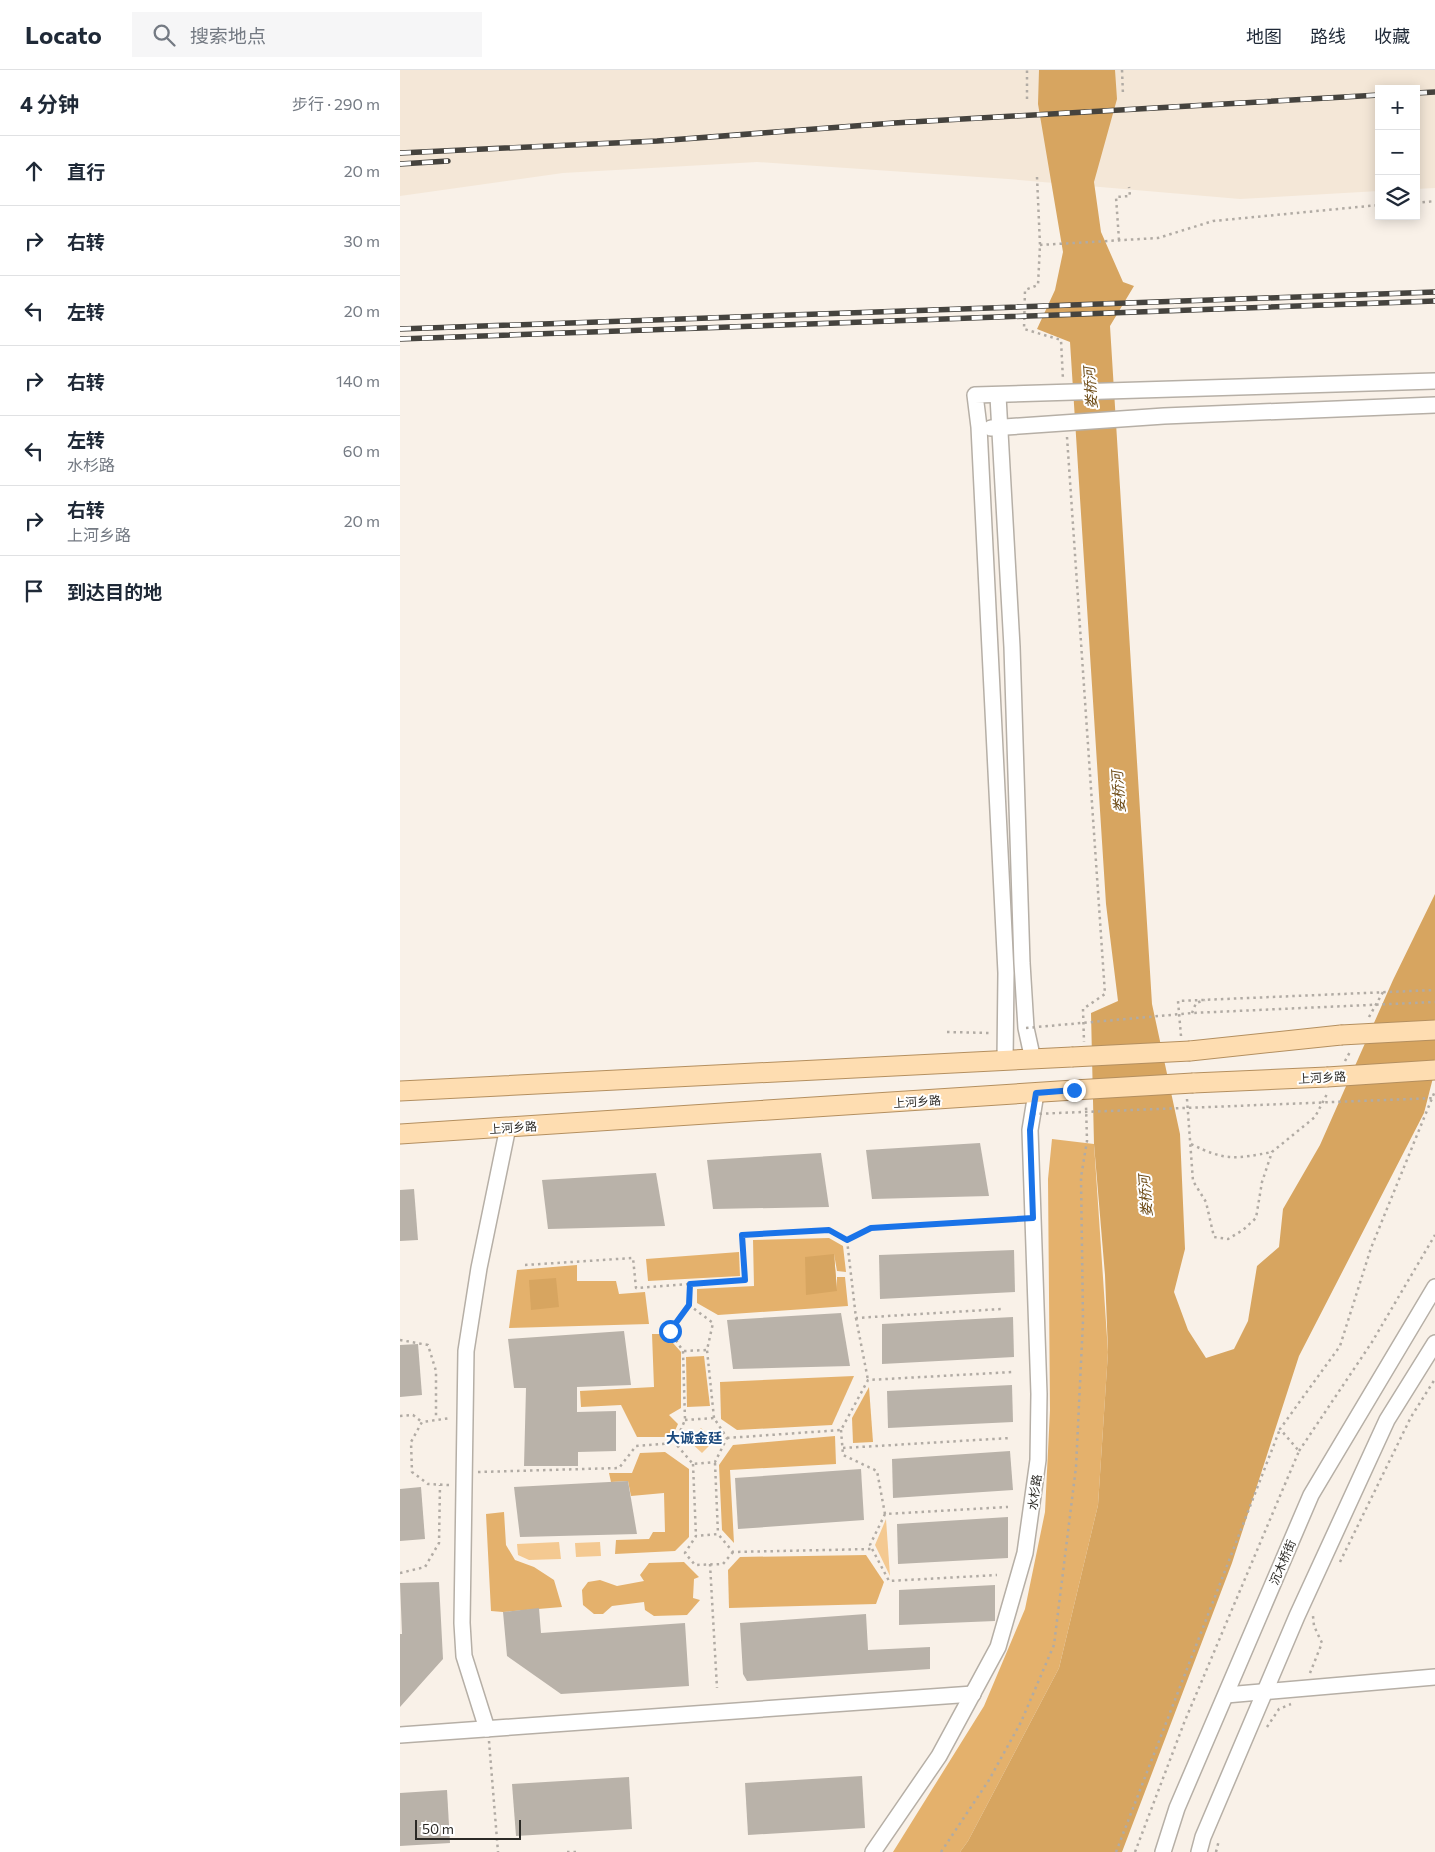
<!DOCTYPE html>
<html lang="zh">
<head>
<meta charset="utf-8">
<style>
	body { margin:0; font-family:Commissioner,"Noto Sans SC",sans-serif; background:#f6f6f7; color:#1f2937 }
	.controls { position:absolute; right:15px; top:15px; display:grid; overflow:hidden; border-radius:0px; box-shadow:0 2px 12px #0003 }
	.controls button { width:45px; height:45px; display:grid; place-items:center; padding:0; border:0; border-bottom:1px solid #e0e1e3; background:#fff; color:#1f2937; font:25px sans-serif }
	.scale { position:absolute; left:15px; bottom:12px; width:106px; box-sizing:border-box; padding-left:5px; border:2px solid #2c2a26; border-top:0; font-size:14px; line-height:18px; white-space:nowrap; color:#2c2a26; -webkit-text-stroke:4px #fff; paint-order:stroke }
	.stop { position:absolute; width:15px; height:15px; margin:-11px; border:4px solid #1a73e8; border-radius:50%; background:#fff }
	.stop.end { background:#1a73e8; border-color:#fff; box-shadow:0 1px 5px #0008 }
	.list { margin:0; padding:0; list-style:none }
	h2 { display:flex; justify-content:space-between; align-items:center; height:65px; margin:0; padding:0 20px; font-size:21px }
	h2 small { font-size:16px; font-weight:400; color:#747a83 }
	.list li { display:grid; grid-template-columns:32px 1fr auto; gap:15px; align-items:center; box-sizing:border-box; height:70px; padding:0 20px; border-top:1px solid #e0e1e3 }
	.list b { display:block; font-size:19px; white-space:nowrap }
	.list p { margin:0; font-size:16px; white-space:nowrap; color:#747a83 }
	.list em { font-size:16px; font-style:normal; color:#747a83 }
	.icon { flex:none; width:28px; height:28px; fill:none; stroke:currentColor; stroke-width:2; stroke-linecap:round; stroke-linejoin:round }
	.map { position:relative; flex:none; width:1035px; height:1782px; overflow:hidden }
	header { display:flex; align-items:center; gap:30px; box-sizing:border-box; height:70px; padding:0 25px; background:#fff; border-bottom:1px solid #e0e1e3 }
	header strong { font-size:24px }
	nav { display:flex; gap:28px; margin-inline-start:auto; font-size:18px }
	.search { width:350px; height:45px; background:#f6f6f7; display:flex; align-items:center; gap:12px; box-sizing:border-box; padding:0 18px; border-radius:0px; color:#747a83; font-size:19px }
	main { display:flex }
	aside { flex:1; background:#fff }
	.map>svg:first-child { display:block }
	.built { fill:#f4e7d7 }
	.green { fill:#f4c991 }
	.forest { fill:#e4b16c }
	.water { fill:#d7a560 }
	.building { fill:#b9b2a9 }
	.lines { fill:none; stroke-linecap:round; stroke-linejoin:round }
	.minor-casing { stroke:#b6afa6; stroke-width:18 }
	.major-casing { stroke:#b48f5f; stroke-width:21 }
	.path { stroke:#b1aba4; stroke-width:2.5; stroke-dasharray:2.5 4; stroke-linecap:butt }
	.minor { stroke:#fff; stroke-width:15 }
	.major { stroke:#feddb1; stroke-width:19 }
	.rail-casing { stroke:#45433e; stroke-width:5.5 }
	.rail { stroke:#fff; stroke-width:4; stroke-dasharray:11; stroke-linecap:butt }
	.major-bridge-casing { stroke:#b48f5f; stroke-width:21; stroke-linecap:butt }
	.path-bridge { stroke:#b1aba4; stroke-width:2.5; stroke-dasharray:2.5 4; stroke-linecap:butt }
	.major-bridge { stroke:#feddb1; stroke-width:19 }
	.route { stroke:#1a73e8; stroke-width:6 }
	.labels { text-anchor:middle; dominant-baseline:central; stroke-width:4; stroke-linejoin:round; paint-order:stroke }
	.street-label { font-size:12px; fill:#2c2a26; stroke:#fff }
	.water-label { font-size:14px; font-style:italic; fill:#6d4b16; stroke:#fff }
	.neighbourhood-label { font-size:14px; font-weight:bold; fill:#1b497d; stroke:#fff }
</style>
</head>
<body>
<header>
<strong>Locato</strong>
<div class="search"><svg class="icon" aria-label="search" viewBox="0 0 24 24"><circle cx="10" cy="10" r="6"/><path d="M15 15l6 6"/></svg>搜索地点</div>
<nav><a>地图</a><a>路线</a><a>收藏</a></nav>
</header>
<main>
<aside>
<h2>4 分钟<small>步行 · 290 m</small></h2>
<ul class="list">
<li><svg class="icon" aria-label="ahead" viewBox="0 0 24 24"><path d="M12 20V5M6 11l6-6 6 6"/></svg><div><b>直行</b></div><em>20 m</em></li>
<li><svg class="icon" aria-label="right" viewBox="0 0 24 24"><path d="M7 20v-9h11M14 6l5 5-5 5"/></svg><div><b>右转</b></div><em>30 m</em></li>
<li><svg class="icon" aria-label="left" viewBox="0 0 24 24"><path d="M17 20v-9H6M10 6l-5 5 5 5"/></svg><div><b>左转</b></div><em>20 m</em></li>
<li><svg class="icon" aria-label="right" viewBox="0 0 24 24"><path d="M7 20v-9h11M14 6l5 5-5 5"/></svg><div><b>右转</b></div><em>140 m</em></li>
<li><svg class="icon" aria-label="left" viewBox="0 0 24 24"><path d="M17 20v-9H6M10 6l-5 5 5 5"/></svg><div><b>左转</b><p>水杉路</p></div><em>60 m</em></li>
<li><svg class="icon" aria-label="right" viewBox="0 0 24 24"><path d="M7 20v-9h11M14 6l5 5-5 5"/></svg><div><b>右转</b><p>上河乡路</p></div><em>20 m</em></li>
<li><svg class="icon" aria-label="arrive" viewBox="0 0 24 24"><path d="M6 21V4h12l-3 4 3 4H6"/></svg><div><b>到达目的地</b></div></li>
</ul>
</aside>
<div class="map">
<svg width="1035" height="1782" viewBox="0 0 1035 1782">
	<rect width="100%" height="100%" fill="#f9f1e8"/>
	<path class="built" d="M0,0H1035V118L1016,119V19H979V121L840,129L608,109L357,92L163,103L0,126Z"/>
	<g class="green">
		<path d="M301,1358L314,1371L302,1383L289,1371Z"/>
		<path d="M486,1449L490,1506L475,1475Z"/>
		<path d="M159,1472L161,1489L129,1490L118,1485L117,1474Z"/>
		<path d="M200,1472L201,1486L176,1487L175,1473Z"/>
	</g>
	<g class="forest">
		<path d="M652,1069L694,1074L708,1282L698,1435L659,1598L568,1771L560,1782H493L584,1636L625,1539L645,1442L650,1340L648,1109Z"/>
		<path d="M429,1168L443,1176L446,1202L437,1201L434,1184L437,1221V1207H445L448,1236L318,1245L297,1233V1219L354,1216L353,1170Z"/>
		<path d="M339,1182L340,1206L248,1211L246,1189Z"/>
		<path d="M177,1195V1211H216L219,1224L245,1222L249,1254L109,1258L117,1200Z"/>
		<path d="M252,1264H265L281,1282V1338L269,1345L278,1354L272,1367H237L221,1335L181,1337L180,1321L254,1317Z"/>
		<path d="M304,1286L310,1336L287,1337L286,1287Z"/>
		<path d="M454,1306L432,1355L337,1360L321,1349L320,1312Z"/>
		<path d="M469,1317L473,1372L453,1373L452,1348Z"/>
		<path d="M435,1366L436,1394L330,1400L334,1473L322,1460L319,1395L333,1375Z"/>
		<path d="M265,1382L289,1399V1467L275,1481L215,1484L216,1470L249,1469L253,1462H265L264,1423L231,1426L228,1411L211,1412L209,1403H232L240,1383Z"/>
		<path d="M104,1442L106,1475L115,1490L134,1497L154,1510L162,1537L103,1542L91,1541L86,1444Z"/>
		<path d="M466,1485L484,1512L476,1534L329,1538L328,1500L340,1487Z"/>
		<path d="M284,1492L299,1507L294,1509L293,1528L300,1530L287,1545L254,1546L245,1540L244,1532L212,1536L203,1544H194L183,1535L182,1520L188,1512L200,1510L217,1516L244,1511L240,1505L249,1493Z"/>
	</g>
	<g class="water">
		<path d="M639,0H715L717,29L694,112L701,162L723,212L734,216L710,256L752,934L780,1064L785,1179L774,1222L788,1260L806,1288L834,1279L848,1251L857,1196L879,1177L883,1139L920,1075L993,910L1035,824V1000L1024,1043L899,1286L832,1493L722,1782H560L568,1771L659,1598L698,1435L708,1282L705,1205L694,1074L691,943L718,931L706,834L670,272L637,259L655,220L663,182L638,34Z"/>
		<path d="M434,1184L437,1221L406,1225L405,1187Z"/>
		<path d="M156,1208L159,1237L131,1240L129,1210Z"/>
	</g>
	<g class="building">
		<path d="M580,1073L589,1126L472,1129L466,1080Z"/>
		<path d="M421,1083L429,1137L313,1139L307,1090Z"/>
		<path d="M256,1103L265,1156L148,1159L142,1110Z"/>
		<path d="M14,1119L18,1170L0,1171V1120Z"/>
		<path d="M614,1180L615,1222L480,1229L479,1185Z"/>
		<path d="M441,1243L450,1296L333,1299L327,1250Z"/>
		<path d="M613,1247L614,1287L482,1294V1254Z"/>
		<path d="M224,1261L231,1315L177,1317V1342L216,1341V1381L178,1382V1396H124L126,1318H114L108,1269Z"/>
		<path d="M18,1274L22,1325L0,1327V1275Z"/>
		<path d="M612,1315L613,1352L488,1358L487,1321Z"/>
		<path d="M610,1381L613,1420L493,1428L492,1389Z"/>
		<path d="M461,1399L464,1450L338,1459L335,1408Z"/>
		<path d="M228,1411L237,1464L120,1467L114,1417Z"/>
		<path d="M21,1417L25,1469L0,1471V1419Z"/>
		<path d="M608,1447V1488L498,1494L497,1454Z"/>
		<path d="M39,1512L43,1589L0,1637V1564H2L0,1513Z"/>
		<path d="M595,1515V1551L499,1555V1520Z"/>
		<path d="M139,1538L141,1563L285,1553L289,1616L161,1624L107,1586L103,1542Z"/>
		<path d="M466,1544L468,1580L530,1577V1599L347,1611L343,1604L340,1553Z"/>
		<path d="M462,1706L465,1758L348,1765L345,1713Z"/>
		<path d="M229,1707L232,1759L116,1766L112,1714Z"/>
		<path d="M47,1720L50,1773L0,1776V1723Z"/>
	</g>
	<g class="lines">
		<defs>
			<g id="minor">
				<path d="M598,326L612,577L622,893L626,958L633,990"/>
				<path d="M591,358L764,346L1035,335"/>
				<path d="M605,991L606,903L579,357L575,325L1035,311"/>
				<path d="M826,1625L1035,1607"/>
				<path d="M87,1659L64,1586L62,1553L66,1281L79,1198L108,1057"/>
				<path d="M0,1665L573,1624"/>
				<path d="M473,1782L539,1686L598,1577L625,1483L638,1390L639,1324L630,1060L636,1023"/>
				<path d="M763,1782L777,1738L911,1425L1035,1217"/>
				<path d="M799,1782L803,1767L897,1546L987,1350L1035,1273"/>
			</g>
			<g id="major">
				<path d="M790,981L941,965"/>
				<path d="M793,1013L927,1007"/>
				<path d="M0,1021L672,987"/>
				<path d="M0,1064L674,1020"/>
			</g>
		</defs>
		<use href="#minor" class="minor-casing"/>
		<use href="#major" class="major-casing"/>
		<g class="path">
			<path d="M722,0L723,25"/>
			<path d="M627,29V0"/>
			<path d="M637,107L640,175L638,215L625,220L624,259L661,270L663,310"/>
			<path d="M1016,133L1035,131"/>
			<path d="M719,170L716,127L730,126L729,117"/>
			<path d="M640,175L758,168L813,151L979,135"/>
			<path d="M667,367L705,924L683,939L684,972"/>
			<path d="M792,943L796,933L805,930"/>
			<path d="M969,947L983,922"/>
			<path d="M547,962L591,963"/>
			<path d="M781,966L778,931L1035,920"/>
			<path d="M945,991L951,980"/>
			<path d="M787,1029L793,1111L806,1132L814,1167L828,1169L843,1160L856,1148L862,1112L872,1082L915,1047L927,1024"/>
			<path d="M791,1074C825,1091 836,1089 872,1082"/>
			<path d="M447,1170L456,1248L601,1239"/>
			<path d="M125,1195L233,1188L236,1218L290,1214L289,1235"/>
			<path d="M290,1214L345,1209L342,1165L429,1160L447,1170L471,1158L620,1149"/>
			<path d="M456,1248L468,1310"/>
			<path d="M0,1270L28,1275L36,1301V1348"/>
			<path d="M284,1281L307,1280"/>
			<path d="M0,1346L13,1345L22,1352"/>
			<path d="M285,1350L314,1348L327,1368L315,1392L293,1394L275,1373L285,1350L283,1281L270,1261L289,1235L313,1253L307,1280L314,1348"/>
			<path d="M441,1360L443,1385L477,1401L485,1444L608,1437"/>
			<path d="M327,1368L441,1360L468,1310L613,1302"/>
			<path d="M443,1378L610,1368"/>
			<path d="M899,1381L972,1272L1035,1165"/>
			<path d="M315,1393L318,1464"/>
			<path d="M293,1394L296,1466"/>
			<path d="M78,1402L219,1398L236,1376L275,1373"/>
			<path d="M49,1415L28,1414L12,1402L11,1372L22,1352L51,1348"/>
			<path d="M485,1444L470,1475L489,1511L597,1505"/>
			<path d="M333,1482L323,1494L295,1495L285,1483L296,1466L318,1464L333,1482L472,1479"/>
			<path d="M940,1492L1011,1347L1035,1309"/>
			<path d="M310,1494L317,1618"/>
			<path d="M0,1503L25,1497L39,1473L40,1415"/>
			<path d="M910,1603L922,1573L914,1556L913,1546"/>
			<path d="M867,1657L879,1639L891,1634"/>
			<path d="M89,1671L98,1782"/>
			<path d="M167,1782H178"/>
			<path d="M541,1782L589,1710L621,1652L654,1575L676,1397L683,1251L681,1107L687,1071L686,1035"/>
			<path d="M716,1782L880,1359"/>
			<path d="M735,1782L784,1653L899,1381L880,1359L940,1276L971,1178L1035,1021"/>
			<path d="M816,1782L819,1770"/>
		</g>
		<use href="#minor" class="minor"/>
		<use href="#major" class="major"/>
		<defs>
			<g id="rail">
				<path d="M1016,23L1035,22"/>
				<path d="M0,83L257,71L494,53L979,25"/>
				<path d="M0,94L48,91"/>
				<path d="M0,259L1035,222"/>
				<path d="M0,269L1035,231"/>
			</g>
		</defs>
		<use href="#rail" class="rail-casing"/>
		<use href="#rail" class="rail"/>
		<defs>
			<g id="major-bridge">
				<path d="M941,965L1035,960"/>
				<path d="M672,987L790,981"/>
				<path d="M927,1007L1035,1000"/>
				<path d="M674,1020L793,1013"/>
			</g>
		</defs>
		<use href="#major-bridge" class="major-bridge-casing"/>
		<g class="path-bridge">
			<path d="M626,958L792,943L1035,932"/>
			<path d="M633,1044L1035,1028"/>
		</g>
		<use href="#major-bridge" class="major-bridge"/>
	</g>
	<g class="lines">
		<path class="route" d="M270,1261L289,1235L290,1214L345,1210L342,1165L429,1160L447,1170L471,1158L633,1148L630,1060L636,1023L674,1020"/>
	</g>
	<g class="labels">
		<g class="street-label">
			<text transform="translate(922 1007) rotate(-3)">上河乡路</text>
			<text transform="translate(517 1031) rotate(-4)">上河乡路</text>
			<text transform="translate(113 1057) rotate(-4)">上河乡路</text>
			<text transform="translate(634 1422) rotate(-82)">水杉路</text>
			<text transform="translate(882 1492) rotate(-67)">沉木桥街</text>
		</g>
		<g class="water-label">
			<text transform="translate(690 318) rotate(-94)">娄桥河</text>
			<text transform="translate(718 722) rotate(-94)">娄桥河</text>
			<text transform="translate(745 1126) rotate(-94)">娄桥河</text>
		</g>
		<g class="neighbourhood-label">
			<text x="294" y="1367">大诚金廷</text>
		</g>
	</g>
</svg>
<div class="controls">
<button>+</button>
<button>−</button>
<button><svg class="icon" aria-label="layers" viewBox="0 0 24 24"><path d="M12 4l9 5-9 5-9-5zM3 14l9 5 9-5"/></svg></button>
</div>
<div class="scale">50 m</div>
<div class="stop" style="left:270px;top:1261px"></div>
<div class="stop end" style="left:674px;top:1020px"></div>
</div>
</main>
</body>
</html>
